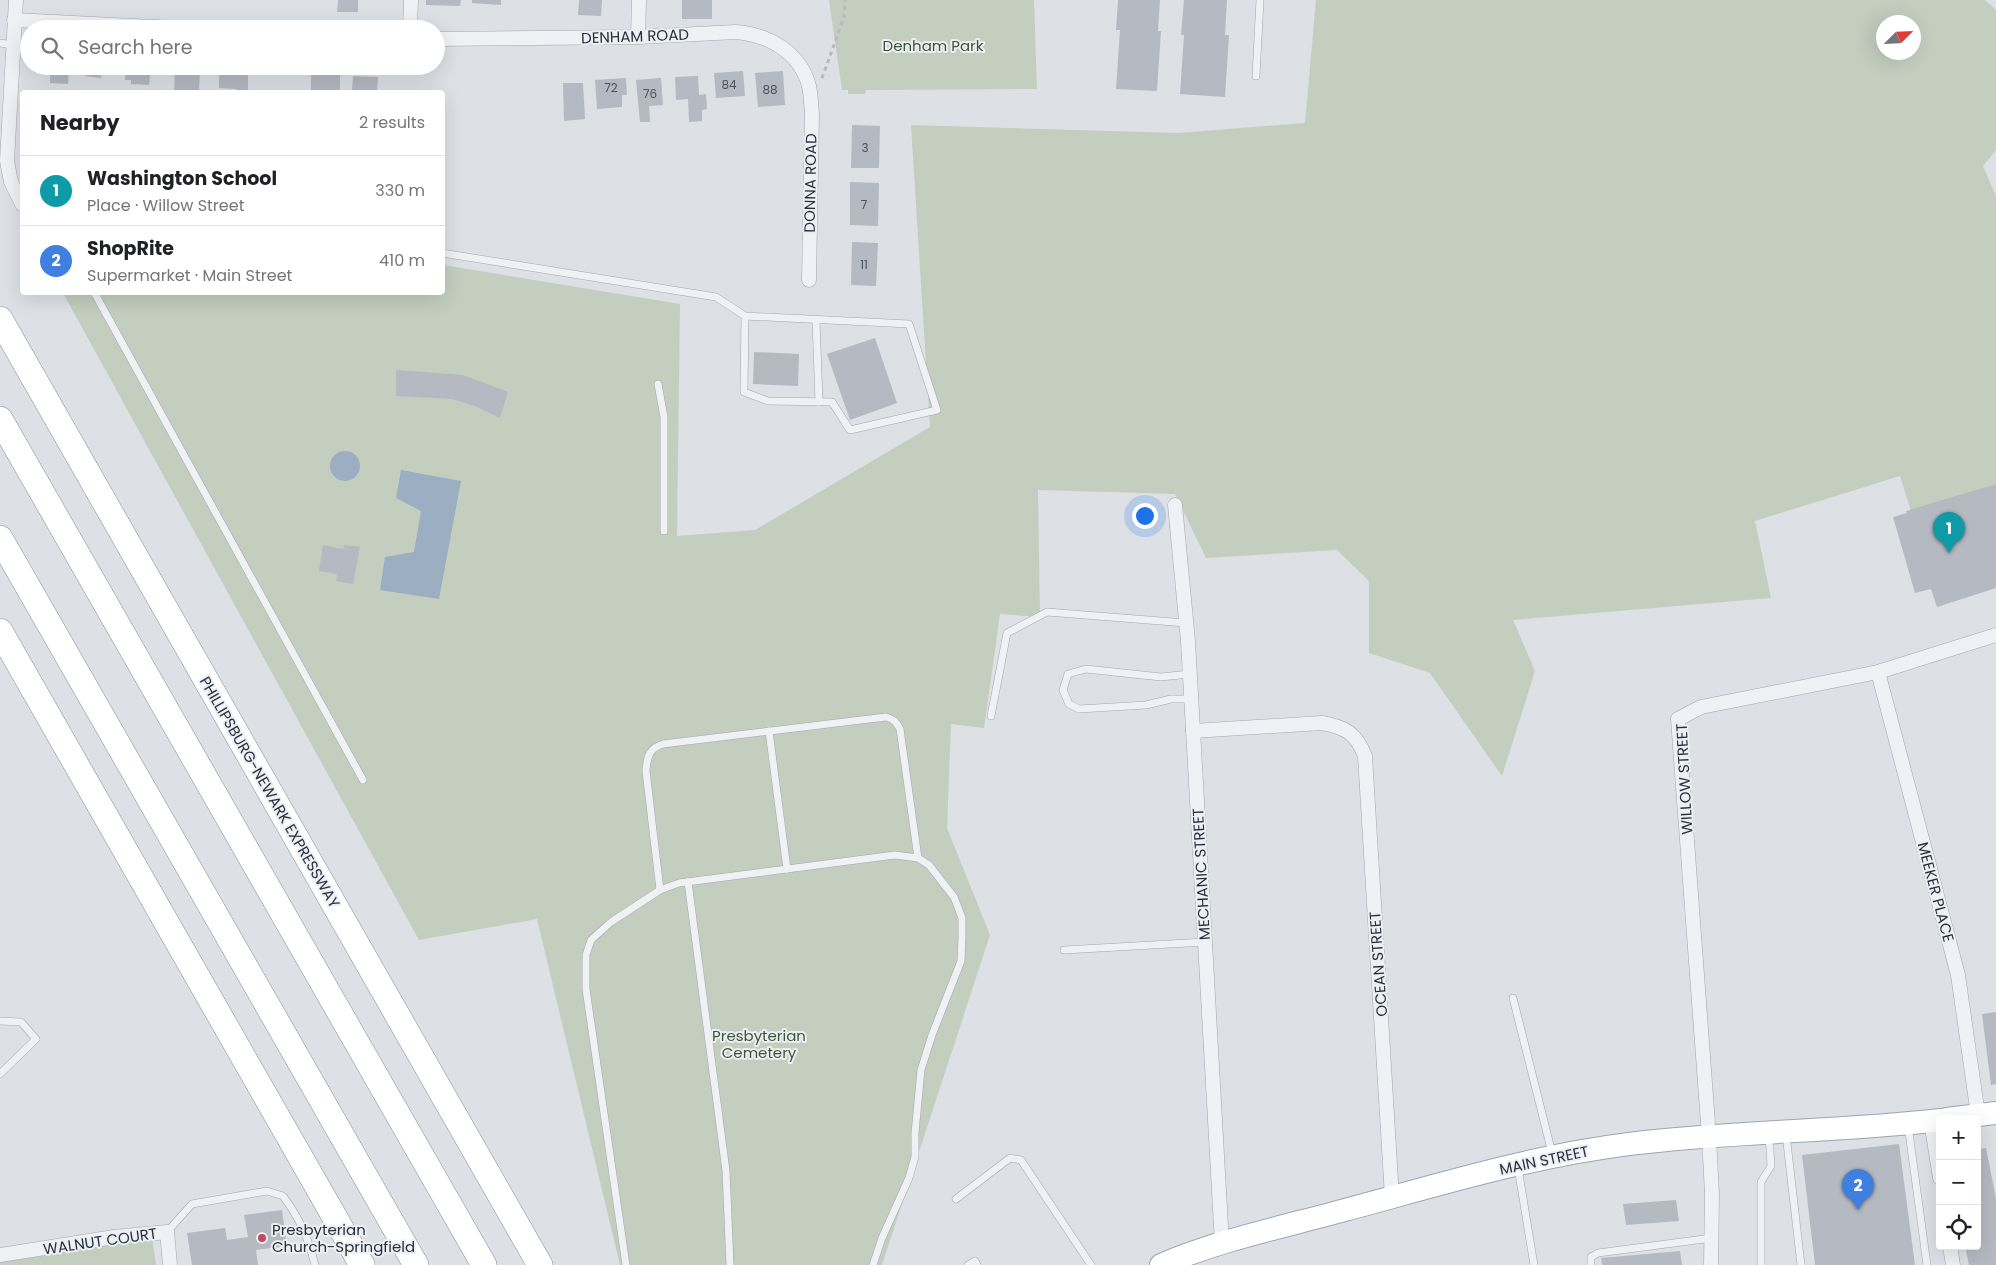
<!DOCTYPE html>
<html lang="en">
<head>
<meta charset="utf-8">
<style>
	body { margin:0; font-family:Poppins,sans-serif; background:#f2f2f2; color:#202124 }
	.controls { position:absolute; right:15px; bottom:15px; display:grid; overflow:hidden; border-radius:5px; box-shadow:0 5px 20px #0002 }
	.controls button { width:45px; height:45px; display:grid; place-items:center; padding:0; border:0; border-bottom:1px solid #e0e0e0; background:#fff; color:#202124; font:25px sans-serif }
	.compass { position:absolute; left:1876px; top:15px; width:45px; height:45px; border-radius:50%; background:#fff; box-shadow:0 5px 20px #0002; rotate:66deg }
	.you { position:absolute; left:1144px; top:515px; width:18px; height:18px; margin:-12px; border:4px solid #fff; border-radius:50%; background:#1a73e8; box-shadow:0 0 0 8px #1a73e833 }
	.badge { display:grid; place-items:center; width:32px; height:32px; border-radius:50%; background:#bf4d5d; color:#fff; font-size:16px; font-weight:700 }
	.pin { position:absolute; translate:-50% -41px; filter:drop-shadow(0 1px 2px #0008) }
	.pin::after { content:''; position:absolute; top:26px; width:18px; height:15px; background:inherit; clip-path:polygon(0 0,100% 0,50% 100%) }
	.list { margin:0; padding:0; list-style:none }
	h2 { display:flex; justify-content:space-between; align-items:center; height:65px; margin:0; padding:0 20px; font-size:21px }
	h2 small { font-size:16px; font-weight:400; color:#757577 }
	.list li { display:grid; grid-template-columns:32px 1fr auto; gap:15px; align-items:center; box-sizing:border-box; height:70px; padding:0 20px; border-top:1px solid #e0e0e0 }
	.list b { display:block; font-size:19px; white-space:nowrap }
	.list p { margin:0; font-size:16px; white-space:nowrap; color:#757577 }
	.list em { font-size:16px; font-style:normal; color:#757577 }
	.icon { flex:none; width:28px; height:28px; fill:none; stroke:currentColor; stroke-width:2; stroke-linecap:round; stroke-linejoin:round }
	.map { position:relative; flex:none; width:1996px; height:1265px; overflow:hidden }
	.search { position:absolute; background:#fff; box-shadow:0 5px 20px #0002; left:20px; top:20px; width:425px; height:55px; display:flex; align-items:center; gap:12px; box-sizing:border-box; padding:0 18px; border-radius:28px; color:#757577; font-size:19px }
	.panel { position:absolute; background:#fff; box-shadow:0 5px 20px #0002; left:20px; top:90px; width:425px; height:205px; border-radius:5px }
	.map>svg:first-child { display:block }
	.green { fill:#c3cebf; fill-rule:evenodd }
	.water { fill:#9baec2 }
	.building { fill:#b5b9c1 }
	.lines { fill:none; stroke-linecap:round; stroke-linejoin:round }
	.lane-casing { stroke:#a3a7ae; stroke-width:8 }
	.street-casing { stroke:#a3a7ae; stroke-width:15 }
	.primary-casing { stroke:#9ea5b0; stroke-width:24 }
	.highway-casing { stroke:#868e9a; stroke-width:26 }
	.path { stroke:#b7bbc0; stroke-width:3; stroke-dasharray:4 4; stroke-linecap:butt }
	.lane { stroke:#eff1f4; stroke-width:7 }
	.street { stroke:#eff1f4; stroke-width:14 }
	.primary { stroke:#fff; stroke-width:22 }
	.highway { stroke:#fff; stroke-width:25 }
	.poi-dot { fill:#bf4d5d; stroke:#eceff3; stroke-width:2 }
	.labels { text-anchor:middle; dominant-baseline:central; stroke-width:4; stroke-linejoin:round; paint-order:stroke }
	.number-label { font-size:12px; fill:#4b525c }
	.street-label { font-size:15px; fill:#282f3a; stroke:#eceff3 }
	.park-label { font-size:15px; fill:#3c5437; stroke:#eceff3 }
	.poi-label { font-size:15px; fill:#282f3a; stroke:#eceff3; text-anchor:start }
</style>
</head>
<body>
<div class="map">
<svg width="1996" height="1265" viewBox="0 0 1996 1265">
	<rect width="100%" height="100%" fill="#dde0e5"/>
	<g class="green">
		<path d="M829,0H1034L1037,89L866,90L865,94H848V90H842Z"/>
		<path d="M1316,0H1985L1996,10V150L1983,166L1996,196V484L1911,511L1900,476L1755,521L1771,598L1513,620L1535,671L1502,776L1430,673L1369,653V581L1337,550L1206,558L1175,494L1038,490L1040,617L1000,614L984,728L951,724L947,828L990,935L882,1265H620L537,919L419,940L63,293L442,292L443,265L680,304L677,536L755,530L930,427L911,125L1178,133L1305,123ZM1884,22H1914V52H1884Z"/>
		<path d="M152,1237L156,1265H0V1258Z"/>
	</g>
	<g class="water">
		<circle cx="345" cy="466" r="15"/>
		<path d="M401,470L461,481L439,599L380,590L385,557L414,552L421,511L396,498Z"/>
	</g>
	<g class="building">
		<path d="M338,0H358V12H337Z"/>
		<path d="M426,0H461L460,6L426,5Z"/>
		<path d="M472,0H501V5L472,3Z"/>
		<path d="M579,0H602L601,16L578,15Z"/>
		<rect x="682" y="0" width="30" height="19"/>
		<path d="M1118,0H1160L1158,31H1161L1157,91L1116,89L1120,30H1116Z"/>
		<path d="M1184,0H1227L1225,35H1229L1225,97L1180,94L1184,35H1181Z"/>
		<path d="M50,66H69L68,84L50,83Z"/>
		<path d="M85,66H102L101,78L85,76Z"/>
		<path d="M126,66L147,68L146,74L150,75L149,85L131,84V80H125Z"/>
		<path d="M175,67L200,68L199,92H174Z"/>
		<path d="M743,71L745,96L716,98L714,73Z"/>
		<path d="M783,71L785,105L758,107L755,73Z"/>
		<path d="M219,72L248,73V92H236V89L219,88Z"/>
		<rect x="311" y="75" width="29" height="17"/>
		<path d="M353,76L378,77L377,92H352Z"/>
		<path d="M698,76L699,95L706,94L707,109L702,110V121L689,122L688,99L676,100L675,77Z"/>
		<path d="M626,78L627,95H622V107L597,109L595,80Z"/>
		<path d="M661,78L663,105L649,106L650,122H640L636,80Z"/>
		<path d="M563,83H583L585,119L564,121Z"/>
		<path d="M852,125L880,126L879,168H851Z"/>
		<path d="M850,182L879,183L878,226L850,225Z"/>
		<path d="M852,242L878,243L876,286L851,285Z"/>
		<path d="M875,338L897,403L850,420L827,354Z"/>
		<path d="M754,352L799,354L798,386L753,384Z"/>
		<path d="M396,370L463,375L508,392L500,418L475,406L452,399L396,396Z"/>
		<path d="M1996,484V588L1937,607L1931,589L1915,593L1893,517L1907,513L1906,511Z"/>
		<path d="M323,545L343,549L344,545L360,547L353,584L336,581L337,574L319,571Z"/>
		<path d="M1996,1012V1084L1991,1085L1982,1014Z"/>
		<path d="M1899,1144L1915,1265H1815L1802,1155Z"/>
		<path d="M1986,1148L1996,1198V1265H1969L1965,1246H1977V1150Z"/>
		<path d="M1676,1200L1679,1221L1626,1225L1623,1204Z"/>
		<path d="M282,1210L287,1246L256,1250L258,1265H192L187,1233L225,1228L227,1240L248,1237L244,1215Z"/>
		<path d="M1680,1251L1682,1265H1602L1601,1258Z"/>
	</g>
	<g class="lines">
		<defs>
			<g id="lane">
				<path d="M0,43L13,45"/>
				<path d="M1256,76L1260,0"/>
				<path d="M442,253L716,297L745,316L909,324L937,410L850,430L832,402L768,401L744,392L745,316"/>
				<path d="M94,292L363,780"/>
				<path d="M816,320L819,402"/>
				<path d="M658,384L664,417V531"/>
				<path d="M1190,674L1161,677L1086,669L1068,674L1063,690L1069,704L1079,709L1146,705L1171,699H1191"/>
				<path d="M991,716L1007,633L1047,612L1186,623"/>
				<path d="M769,731L787,869"/>
				<path d="M688,882L726,1171L730,1265"/>
				<path d="M660,890L646,771C647,757 649,748 663,744L886,717C893,719 896,721 900,729L918,858"/>
				<path d="M1064,950L1205,942"/>
				<path d="M1513,998L1552,1153"/>
				<path d="M0,1021L21,1022L36,1039L0,1074"/>
				<path d="M1908,1125L1927,1265"/>
				<path d="M1786,1134L1801,1265"/>
				<path d="M1518,1168L1534,1265"/>
				<path d="M956,1199L1010,1158L1021,1160L1091,1265"/>
				<path d="M167,1232L192,1204L267,1191L283,1196C300,1219 308,1237 315,1265"/>
				<path d="M626,1265L586,989V955L591,940L611,922L660,890L679,883L895,855L918,858L929,865L954,897L962,918V936L961,961L932,1035L921,1070L915,1133V1157L909,1178L882,1238L873,1265"/>
				<path d="M968,1265L975,1261L977,1265"/>
				<path d="M1591,1265V1257L1598,1253L1712,1238"/>
				<path d="M1761,1265V1182L1771,1166L1769,1135"/>
			</g>
			<g id="street">
				<path d="M16,0L7,161L11,182L22,204"/>
				<path d="M14,20L193,29"/>
				<path d="M410,29L411,0"/>
				<path d="M638,37L639,0"/>
				<path d="M436,39L638,37L736,32C769,35 800,52 809,86C811,95 811,105 812,113L809,280"/>
				<path d="M1175,505L1188,641L1222,1244"/>
				<path d="M1878,672L1958,975L1978,1115"/>
				<path d="M1193,731L1322,723C1345,727 1356,733 1365,756L1392,1197"/>
				<path d="M1931,1121L1940,1178"/>
				<path d="M1950,1246L1953,1265"/>
				<path d="M0,1255L114,1237L167,1232L170,1265"/>
				<path d="M1711,1265L1712,1194L1709,1137L1678,719L1701,707L1878,672L1996,635"/>
			</g>
			<g id="primary">
				<path d="M1947,1119L1996,1113"/>
				<path d="M1161,1265C1219,1240 1283,1227 1345,1210C1438,1185 1532,1156 1629,1144C1732,1131 1837,1132 1940,1120"/>
			</g>
			<g id="highway">
				<path d="M0,319L540,1265"/>
				<path d="M0,419L484,1265"/>
				<path d="M0,538L416,1265"/>
				<path d="M0,631L362,1265"/>
			</g>
		</defs>
		<use href="#lane" class="lane-casing"/>
		<use href="#street" class="street-casing"/>
		<use href="#primary" class="primary-casing"/>
		<use href="#highway" class="highway-casing"/>
		<path class="path" d="M822,78L844,17L845,0"/>
		<use href="#lane" class="lane"/>
		<use href="#street" class="street"/>
		<use href="#primary" class="primary"/>
		<use href="#highway" class="highway"/>
	</g>
	<circle class="poi-dot" cx="262" cy="1238" r="5"/>
	<g class="labels">
		<g class="number-label">
			<text x="729" y="84">84</text>
			<text x="611" y="87">72</text>
			<text x="770" y="89">88</text>
			<text x="650" y="93">76</text>
			<text x="865" y="147">3</text>
			<text x="864" y="204">7</text>
			<text x="864" y="264">11</text>
		</g>
		<g class="street-label">
			<text transform="translate(635 36) rotate(-2)">DENHAM ROAD</text>
			<text transform="translate(810 183) rotate(-89)">DONNA ROAD</text>
			<text transform="translate(1684 779) rotate(-93)">WILLOW STREET</text>
			<text transform="translate(270 792) rotate(60)">PHILLIPSBURG-NEWARK EXPRESSWAY</text>
			<text transform="translate(1201 874) rotate(-93)">MECHANIC STREET</text>
			<text transform="translate(1936 892) rotate(75)">MEEKER PLACE</text>
			<text transform="translate(1378 964) rotate(-94)">OCEAN STREET</text>
			<text transform="translate(1544 1160) rotate(-12)">MAIN STREET</text>
			<text transform="translate(100 1241) rotate(-8)">WALNUT COURT</text>
		</g>
		<g class="park-label">
			<text x="933" y="45">Denham Park</text>
			<text x="759" y="1035">Presbyterian<tspan x="759" dy="17">Cemetery</tspan></text>
		</g>
		<g class="poi-label">
			<text x="272" y="1229">Presbyterian<tspan x="272" dy="17">Church-Springfield</tspan></text>
		</g>
	</g>
</svg>
<div class="controls">
<button>+</button>
<button>−</button>
<button><svg class="icon" aria-label="locate" viewBox="0 0 24 24"><circle cx="12" cy="12" r="6"/><path d="M12 2v4M12 18v4M2 12h4M18 12h4"/></svg></button>
</div>
<svg class="compass" viewBox="-18 -18 36 36"><path d="M0-13l5 13h-10z" fill="#e53935"/><path d="M0 13l5-13h-10z" fill="#757577"/></svg>
<div class="you"></div>
<div class="pin badge" style="left:1949px;top:553px;background:#0f9aa8">1</div>
<div class="pin badge" style="left:1858px;top:1210px;background:#3f7fe0">2</div>
<div class="search"><svg class="icon" aria-label="search" viewBox="0 0 24 24"><circle cx="10" cy="10" r="6"/><path d="M15 15l6 6"/></svg>Search here</div>
<section class="panel">
<h2>Nearby<small>2 results</small></h2>
<ul class="list">
<li><span class="badge" style="background:#0f9aa8">1</span><div><b>Washington School</b><p>Place · Willow Street</p></div><em>330 m</em></li>
<li><span class="badge" style="background:#3f7fe0">2</span><div><b>ShopRite</b><p>Supermarket · Main Street</p></div><em>410 m</em></li>
</ul>
</section>
</div>
</body>
</html>
